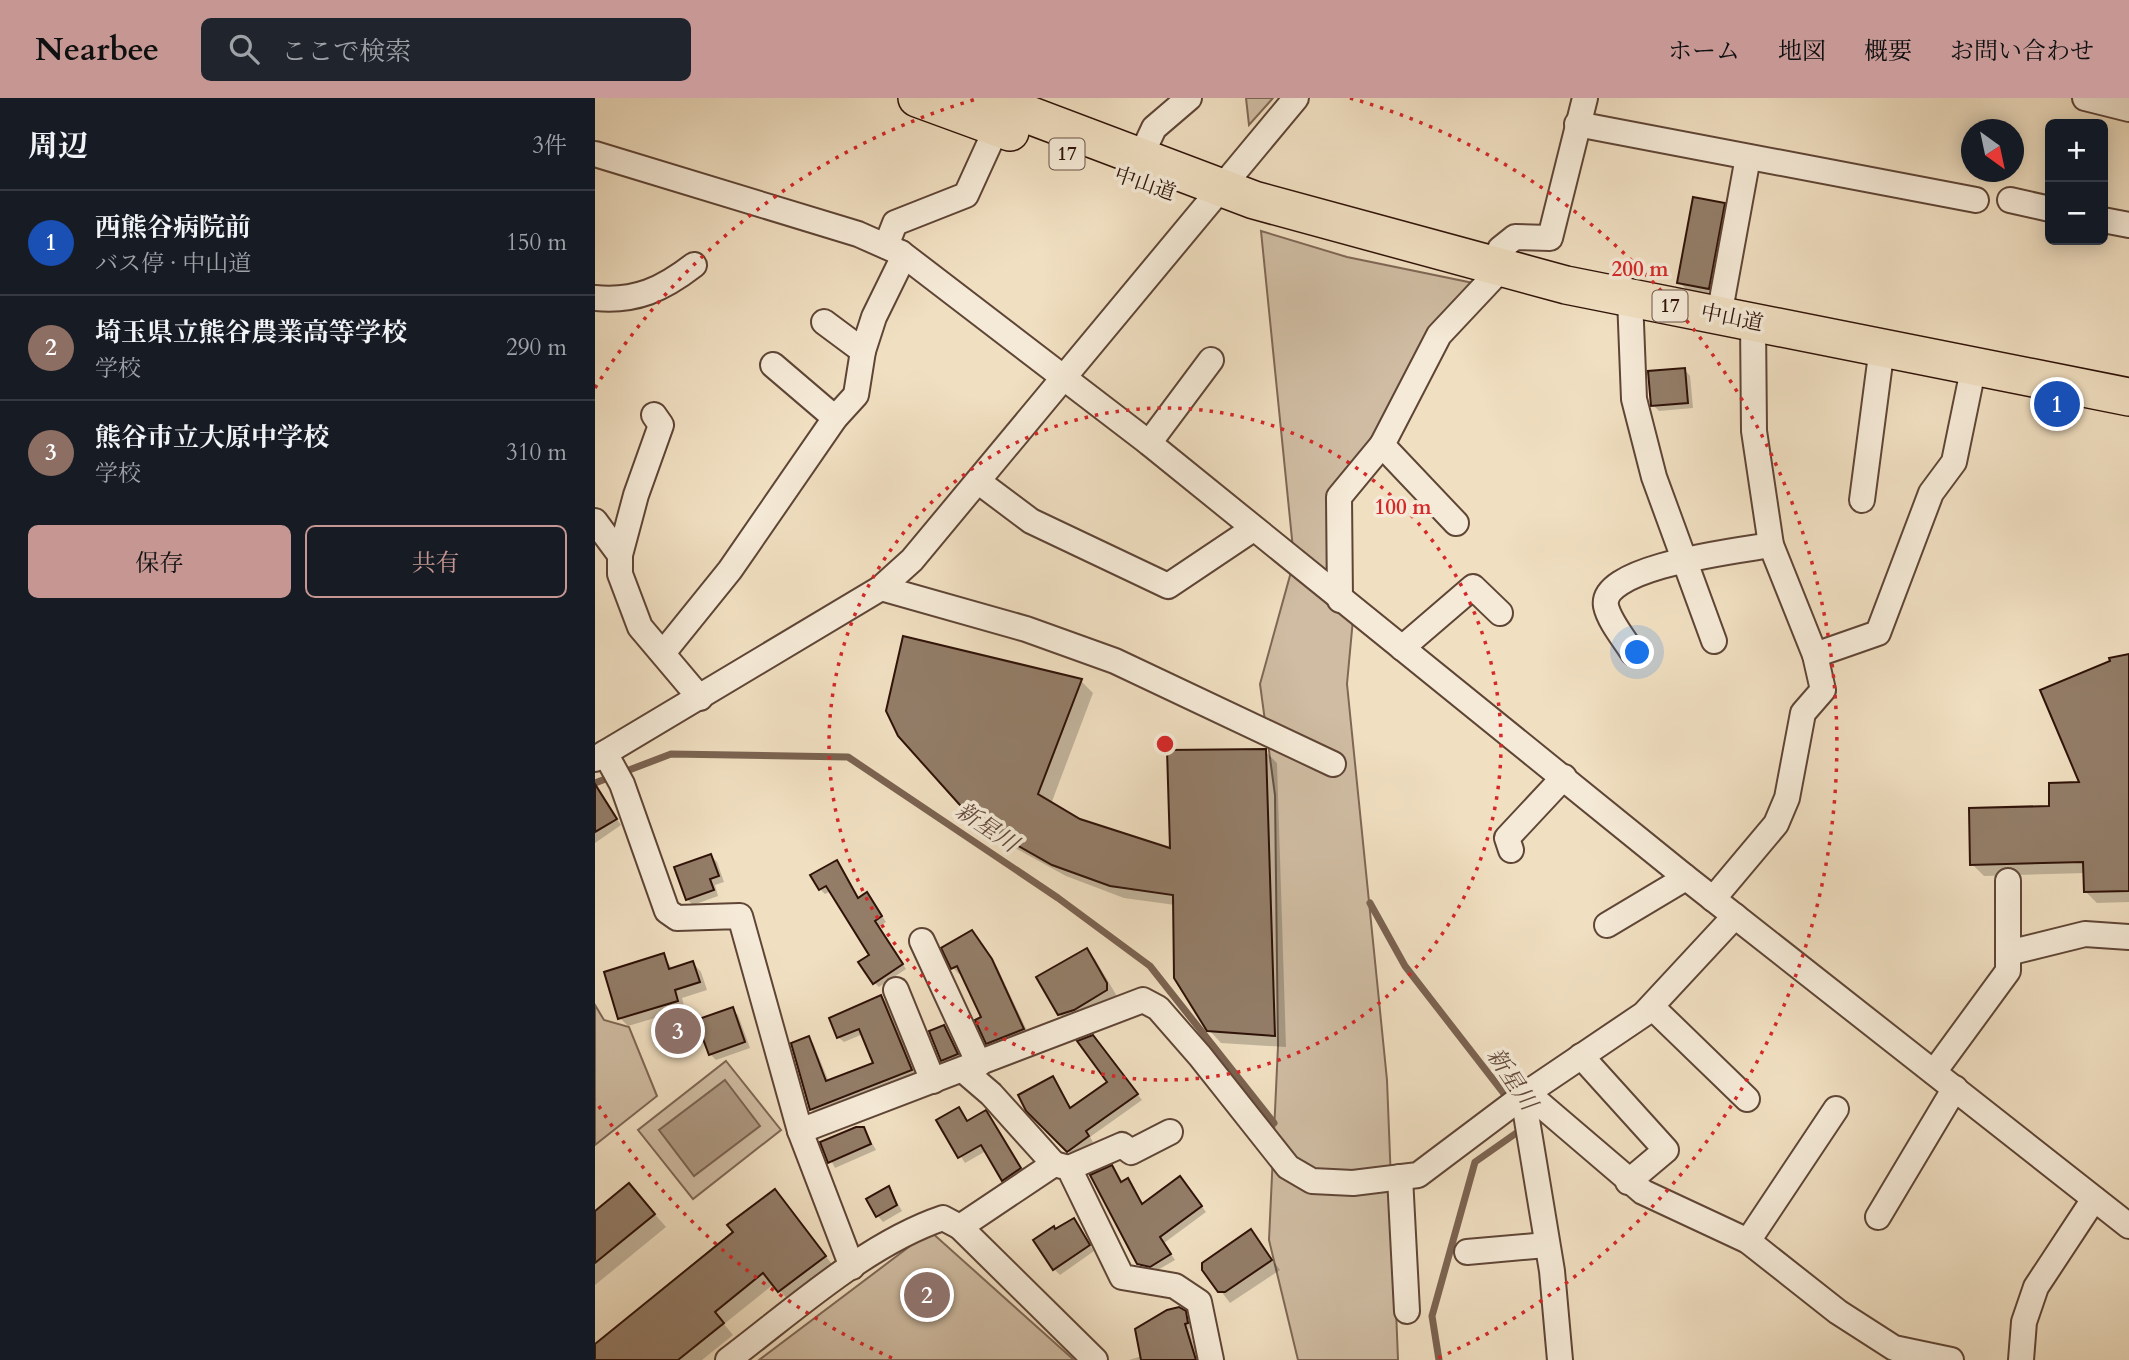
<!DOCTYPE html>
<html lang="ja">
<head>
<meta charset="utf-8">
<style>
	body { margin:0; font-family:Cardo,"Noto Serif JP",serif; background:#20242c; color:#f1f3f6 }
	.controls { position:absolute; right:21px; top:21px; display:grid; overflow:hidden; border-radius:10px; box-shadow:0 4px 18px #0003 }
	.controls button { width:63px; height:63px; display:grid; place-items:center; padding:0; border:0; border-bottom:2px solid #363941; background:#171b24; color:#f1f3f6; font:35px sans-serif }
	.compass { position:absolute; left:1366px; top:21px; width:63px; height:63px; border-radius:50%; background:#171b24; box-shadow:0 4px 18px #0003; rotate:147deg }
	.you { position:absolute; left:1043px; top:555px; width:24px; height:24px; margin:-18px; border:5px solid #fff; border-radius:50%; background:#1a73e8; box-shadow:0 0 0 10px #1a73e833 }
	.badge { display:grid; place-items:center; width:46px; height:46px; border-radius:50%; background:#c59692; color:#fff; font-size:23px; font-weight:700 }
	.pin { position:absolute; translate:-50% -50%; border:4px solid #fff; box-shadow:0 2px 7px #0006 }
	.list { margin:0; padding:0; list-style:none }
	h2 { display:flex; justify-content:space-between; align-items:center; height:91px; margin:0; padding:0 28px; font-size:30px }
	h2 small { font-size:23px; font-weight:400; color:#9ea1a6 }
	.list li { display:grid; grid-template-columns:46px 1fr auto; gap:21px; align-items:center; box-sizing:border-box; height:105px; padding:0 28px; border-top:2px solid #363941 }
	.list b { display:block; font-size:26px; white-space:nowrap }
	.list p { margin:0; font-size:23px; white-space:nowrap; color:#9ea1a6 }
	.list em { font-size:23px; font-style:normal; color:#9ea1a6 }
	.actions { display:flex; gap:14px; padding:21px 28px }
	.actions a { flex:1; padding:16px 0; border:2px solid #c59692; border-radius:10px; text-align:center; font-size:24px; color:#c59692 }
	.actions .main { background:#c59692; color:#111 }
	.icon { flex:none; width:38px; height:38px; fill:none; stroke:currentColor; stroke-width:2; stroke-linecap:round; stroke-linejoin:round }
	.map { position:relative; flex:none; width:1534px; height:1262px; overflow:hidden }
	header { display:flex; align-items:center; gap:42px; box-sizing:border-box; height:98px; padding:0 35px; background:#c59692; color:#111 }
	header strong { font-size:33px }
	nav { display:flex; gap:38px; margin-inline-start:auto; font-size:24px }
	.search { width:490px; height:63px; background:#20242c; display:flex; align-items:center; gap:18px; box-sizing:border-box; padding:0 24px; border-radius:10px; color:#9ea1a6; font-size:26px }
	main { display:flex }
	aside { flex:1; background:#171b24 }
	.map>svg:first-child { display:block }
	.green { fill:#cfbca2; stroke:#7f6755; stroke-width:2 }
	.water { fill:#ae9982; stroke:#7b6351; stroke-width:2 }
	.shadow { fill:#0003 }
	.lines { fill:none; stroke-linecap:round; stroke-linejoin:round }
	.stream { stroke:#7b6351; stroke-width:7 }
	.building { fill:#937d68; stroke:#2f1208; stroke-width:2 }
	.minor-casing { stroke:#5f4536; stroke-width:28 }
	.highway-casing { stroke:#2f1208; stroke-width:40 }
	.minor { stroke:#f5ead7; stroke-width:24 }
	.highway { stroke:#f0dfc1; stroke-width:37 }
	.ring { fill:none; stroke:#d62828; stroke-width:3.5; stroke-dasharray:3.5 7 }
	.labels { text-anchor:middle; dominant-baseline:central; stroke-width:7; stroke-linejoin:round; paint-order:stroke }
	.shield { fill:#f5ead7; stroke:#6a5346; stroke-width:2 }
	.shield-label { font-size:19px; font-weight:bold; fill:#2f1208 }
	.street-label { font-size:21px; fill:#2f1208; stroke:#f5ead7 }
	.water-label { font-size:23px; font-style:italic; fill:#624839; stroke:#f5ead7 }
	.centre { fill:#d62828; stroke:#f5ead7; stroke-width:3.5 }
	.ring-label { font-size:21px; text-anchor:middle; font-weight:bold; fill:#d62828; stroke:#f5ead7; stroke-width:7; stroke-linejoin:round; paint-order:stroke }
</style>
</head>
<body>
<header>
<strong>Nearbee</strong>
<div class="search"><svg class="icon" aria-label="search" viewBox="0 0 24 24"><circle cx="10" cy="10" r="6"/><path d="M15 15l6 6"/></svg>ここで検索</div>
<nav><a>ホーム</a><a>地図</a><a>概要</a><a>お問い合わせ</a></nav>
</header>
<main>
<aside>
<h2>周辺<small>3件</small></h2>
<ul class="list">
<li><span class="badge" style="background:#1a4fb4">1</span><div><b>西熊谷病院前</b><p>バス停 · 中山道</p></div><em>150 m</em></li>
<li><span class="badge" style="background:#8d6e63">2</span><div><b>埼玉県立熊谷農業高等学校</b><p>学校</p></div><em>290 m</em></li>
<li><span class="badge" style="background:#8d6e63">3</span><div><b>熊谷市立大原中学校</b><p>学校</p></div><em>310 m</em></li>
</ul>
<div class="actions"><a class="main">保存</a><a>共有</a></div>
</aside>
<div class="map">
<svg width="1534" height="1262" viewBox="0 0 1534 1262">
	<rect width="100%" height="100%" fill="#f0dfc1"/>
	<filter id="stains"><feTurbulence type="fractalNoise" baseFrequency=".00286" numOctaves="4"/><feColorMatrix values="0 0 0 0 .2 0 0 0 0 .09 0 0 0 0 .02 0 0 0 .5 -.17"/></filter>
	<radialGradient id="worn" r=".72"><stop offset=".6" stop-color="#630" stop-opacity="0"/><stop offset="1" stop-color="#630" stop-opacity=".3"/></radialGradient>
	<g class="green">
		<path d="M651,0H678L654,27Z"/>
		<path d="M666,133L752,159L883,186L783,334L738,389L739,497L698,451Z"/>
		<path d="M696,474L758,521L752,586L792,982L803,1262H703L674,1142L683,948L680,697L665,586Z"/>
		<path d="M0,907L9,922L34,929L62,998L0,1047Z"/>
		<path d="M131,963L186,1032L98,1101L43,1032Z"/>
		<path d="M335,1133L479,1262H164Z"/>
	</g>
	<path class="water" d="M130,982L165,1028L99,1078L64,1032Z"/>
	<g class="shadow">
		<path d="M1129,106L1138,115L1123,199L1093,193L1084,184Z"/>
		<path d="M1090,272L1095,278L1098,310L1064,313L1058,307Z"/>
		<path d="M1534,558V804L1502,805L1490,793V775L1389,778L1377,766L1487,686L1516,561Z"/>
		<path d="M486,583L498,595L456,706L484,723L577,752L670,653L682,665L691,949L626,945L614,932L580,807L529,800L471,778L409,744L365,705Z"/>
		<path d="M6,697L26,727L0,745V701Z"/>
		<path d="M116,758L122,764L129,784L120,787L123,798L98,807L92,801Z"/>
		<path d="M242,764L264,801H276L291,824L283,829L311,871L284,889L279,884L276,857L236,793L230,796L225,791Z"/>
		<path d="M377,834L402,869L434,937L398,951L393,945L389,920L367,874L364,876L358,870Z"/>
		<path d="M491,852L500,861L523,900L474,926L465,917L444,880Z"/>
		<path d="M68,857L78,872L98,865L106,874L112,892L87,900L90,911L33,928L25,920Z"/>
		<path d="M286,899L291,904L321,977L221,1016L216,1011L213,940L218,945L234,984L280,966L268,936L249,944L243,939Z"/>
		<path d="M137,911L143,917L155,950L121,962L115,956Z"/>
		<path d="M349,929L368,962L353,968L347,962Z"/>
		<path d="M503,945L547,1002L495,1039L498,1044L478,1058L433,1012L457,980L477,1011L514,985Z"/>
		<path d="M364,1011L374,1024L390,1014L430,1077L414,1087L391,1053L370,1065L344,1023Z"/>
		<path d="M267,1028L281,1052L240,1070L227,1045Z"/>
		<path d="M517,1070L527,1085L533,1082L538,1088L548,1107L590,1086L611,1114L569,1145L580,1162L561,1173L549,1171L543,1165Z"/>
		<path d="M34,1087L71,1129L0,1187V1115Z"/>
		<path d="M294,1090L307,1113L288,1124L283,1118Z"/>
		<path d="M180,1093L240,1170L195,1204L179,1186L129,1226L138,1237L107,1262H1L0,1248L140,1135Z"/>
		<path d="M478,1123L499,1153L465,1177L459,1171L461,1132Z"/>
		<path d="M656,1134L685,1172L635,1205L607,1168Z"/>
		<path d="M590,1214L595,1220L597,1230L594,1231L603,1262H534L547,1258Z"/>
	</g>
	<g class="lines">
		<g class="stream">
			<path d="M0,685L76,656L253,659L463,800L555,868L679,1025"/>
			<path d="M775,805L810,868L914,1002"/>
			<path d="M844,1262L837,1218L880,1064L927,1031"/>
		</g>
	</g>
	<g class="building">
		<path d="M1098,99L1130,105L1114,191L1082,185Z"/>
		<path d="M1090,270L1093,305L1056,308L1053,273Z"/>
		<path d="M308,538L487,581L443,696L485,721L575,750L572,652L671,651L680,938L612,933L579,880L578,797L515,788L457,767L395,732L364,706L303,638L291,613Z"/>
		<path d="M1534,556V793L1489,794L1488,764L1375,767L1374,710L1454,708V685L1484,684L1445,592L1515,563L1514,560Z"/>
		<path d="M0,686L22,721L0,734Z"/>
		<path d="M116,756L124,778L115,781L119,792L91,802L79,769Z"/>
		<path d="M242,762L263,800L272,794L287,818L280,823L308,866L278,886L263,864L274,857L231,788L224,792L215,777Z"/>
		<path d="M377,832L397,861L429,931L391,946L380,922L386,919L362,868L356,871L346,850Z"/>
		<path d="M492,850L512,885V892L479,912L463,917L441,879Z"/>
		<path d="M69,855L74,871L98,863L105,884L80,892L83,903L23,921L9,874Z"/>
		<path d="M286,897L317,972L215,1012L196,945L214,938L231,983L278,965L264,931L242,940L234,920Z"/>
		<path d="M138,909L150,944L114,957L101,922Z"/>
		<path d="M349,927L363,956L346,963L334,933Z"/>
		<path d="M498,937L543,996L491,1033L494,1038L472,1054L431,1013L423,997L458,978L475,1010L512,984L482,943Z"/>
		<path d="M364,1009L372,1023L391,1012L426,1070L407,1083L386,1047L363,1060L341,1022Z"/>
		<path d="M261,1029H269L276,1046L233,1065L225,1044Z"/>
		<path d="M517,1067L526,1084L533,1080L547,1106L585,1078L607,1108L565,1139L576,1156L555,1169L542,1166L495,1077Z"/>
		<path d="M34,1085L60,1116L0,1165V1113Z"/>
		<path d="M294,1088L302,1107L281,1119L271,1101Z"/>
		<path d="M180,1091L231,1158L183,1194L168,1175L120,1214L129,1225L83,1262H0V1246L138,1134L132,1127Z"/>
		<path d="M479,1120L495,1147L458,1172L438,1142L459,1128L460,1131Z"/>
		<path d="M656,1131L677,1162L630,1194H623L607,1172V1165Z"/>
		<path d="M584,1209L591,1213L593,1225L590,1226L601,1262H546L540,1231L572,1212Z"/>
	</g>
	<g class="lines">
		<defs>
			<g id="minor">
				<path d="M1490,0L1534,11"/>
				<path d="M982,26L1381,102"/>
				<path d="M0,56L263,136L306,155L554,345L1089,778L1534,1128"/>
				<path d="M545,60L559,30L594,0"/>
				<path d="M1415,102L1455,111"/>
				<path d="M1508,122L1534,127"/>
				<path d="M291,148L300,125L371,97L402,29"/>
				<path d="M899,170L905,151L920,139L955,140L990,0"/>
				<path d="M0,200C41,204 68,191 99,167"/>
				<path d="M1035,200L1039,301L1059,379L1119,543"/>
				<path d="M1124,218L1153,59"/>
				<path d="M229,224L268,253"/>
				<path d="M178,267L240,320"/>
				<path d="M554,345L616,262"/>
				<path d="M384,384L436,423L573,488L658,431"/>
				<path d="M1267,402L1287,249"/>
				<path d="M0,423L25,457V476L45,529L105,600"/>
				<path d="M861,425L787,347L844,237L906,171"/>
				<path d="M25,457L41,397L66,327L59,317"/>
				<path d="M286,490L431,531L520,563L738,666"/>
				<path d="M745,502L744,399L787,347"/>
				<path d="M807,550L878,489L905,515"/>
				<path d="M68,555L135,472L240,320L261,297L268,253L279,219L305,166L306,155"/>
				<path d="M1038,555C1030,542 1014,523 1011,508C1004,468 1148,452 1176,447"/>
				<path d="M1220,557L1283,535L1336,395L1359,364L1379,267"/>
				<path d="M10,655L27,686L72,813L82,820L145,818L205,1033L257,1169"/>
				<path d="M0,661L286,490L317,462L701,0"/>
				<path d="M916,752L912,740L969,679"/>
				<path d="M1118,801L1181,726L1192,700L1208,615L1228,592L1220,557L1176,447L1159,333L1158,225"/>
				<path d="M1012,827L1084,784L1089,778"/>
				<path d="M327,843L384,966"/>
				<path d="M1413,855L1490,836L1534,839"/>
				<path d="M301,892L338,983"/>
				<path d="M1057,909L1152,1001"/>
				<path d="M986,958L1071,1052L1033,1084"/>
				<path d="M1339,974L1413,873V783"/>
				<path d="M932,995L1048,1094L1153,1143L1243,1214L1299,1250L1356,1262"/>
				<path d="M928,998L957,1173L965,1262"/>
				<path d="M205,1033L548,902L563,910L605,958L693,1069L717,1083L758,1085L823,1077L932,995L1049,916L1140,818"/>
				<path d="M459,1066L474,1070L527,1179L580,1188L604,1204L616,1262"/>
				<path d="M474,1070L527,1047L536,1054L575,1034"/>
				<path d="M805,1079L812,1213"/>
				<path d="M1283,1119L1360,990"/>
				<path d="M365,1129L459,1066L396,996L368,972"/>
				<path d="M1153,1143L1241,1011"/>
				<path d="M872,1154L951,1147"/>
				<path d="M133,1262C198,1213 271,1146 348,1120L365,1129L500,1262"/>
				<path d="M1426,1262L1429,1224L1441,1189L1499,1101"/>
			</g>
			<g id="highway">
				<path d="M322,0L415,34"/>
				<path d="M389,0L659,102L971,187L1534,299"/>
			</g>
		</defs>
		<use href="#minor" class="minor-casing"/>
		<use href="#highway" class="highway-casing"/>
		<use href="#minor" class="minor"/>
		<use href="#highway" class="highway"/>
	</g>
	<g class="ring">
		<circle cx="570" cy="646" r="336"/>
		<path d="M297 1260A672 672 0 0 1 0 1002M0 290A672 672 0 0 1 385 0M755 0A672 672 0 0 1 843 1260"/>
	</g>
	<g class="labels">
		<g class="shield">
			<rect x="454.5" y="40.5" width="35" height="31" rx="5"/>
			<rect x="1057.5" y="192.5" width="35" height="31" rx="5"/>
		</g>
		<g class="shield-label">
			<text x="472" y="56">17</text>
			<text x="1075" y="208">17</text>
		</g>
		<g class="street-label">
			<text transform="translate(550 86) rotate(19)">中山道</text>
			<text transform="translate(1137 220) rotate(11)">中山道</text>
		</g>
		<g class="water-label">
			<text transform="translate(392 729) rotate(34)">新星川</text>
			<text transform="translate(917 981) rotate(56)">新星川</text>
		</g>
	</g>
	<circle cx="570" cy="646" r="10" class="centre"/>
	<g class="ring-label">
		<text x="1045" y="178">200 m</text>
		<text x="808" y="416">100 m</text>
	</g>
	<rect width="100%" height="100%" filter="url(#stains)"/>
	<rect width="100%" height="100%" fill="url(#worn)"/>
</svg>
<div class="controls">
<button>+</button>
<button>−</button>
</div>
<svg class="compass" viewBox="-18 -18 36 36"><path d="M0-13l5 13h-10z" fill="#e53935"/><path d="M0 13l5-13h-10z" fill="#9ea1a6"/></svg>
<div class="you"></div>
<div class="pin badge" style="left:1462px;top:306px;background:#1a4fb4">1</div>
<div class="pin badge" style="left:332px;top:1197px;background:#8d6e63">2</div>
<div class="pin badge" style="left:83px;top:933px;background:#8d6e63">3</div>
</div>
</main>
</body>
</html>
